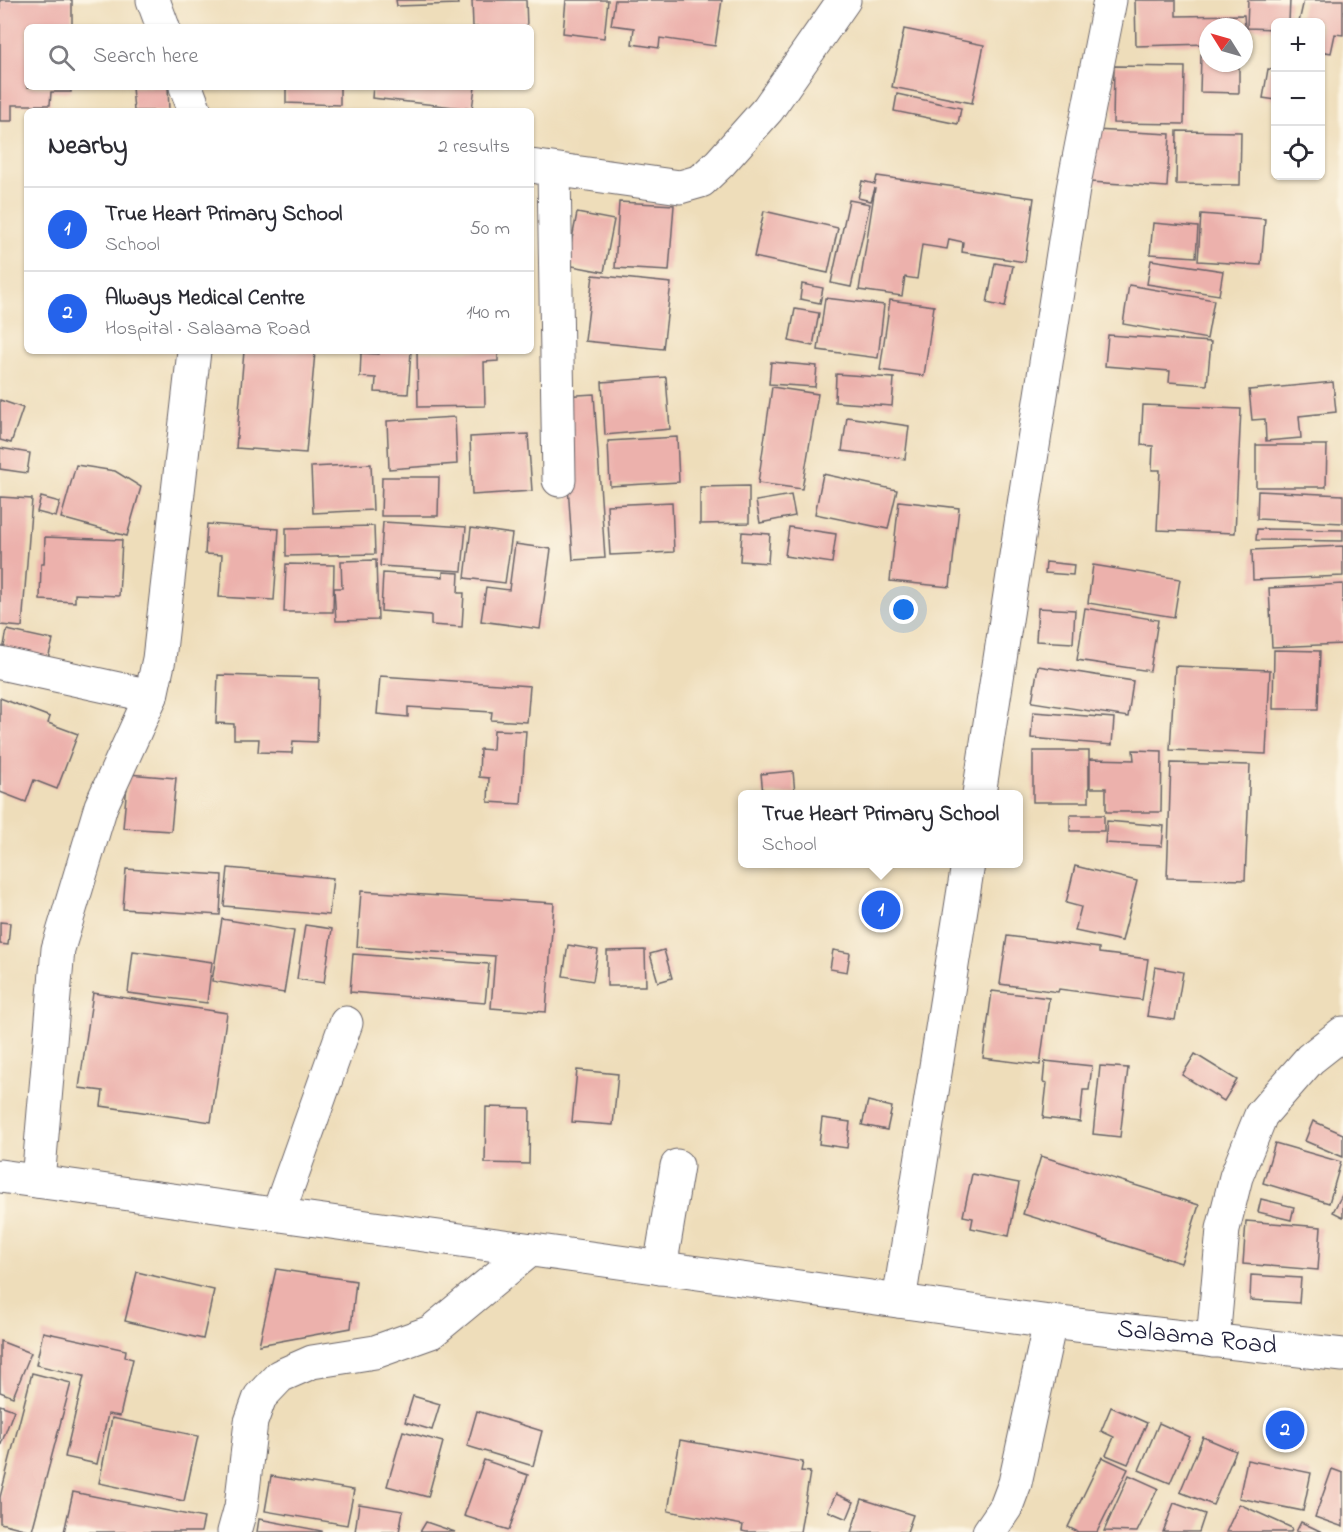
<!DOCTYPE html>
<html lang="en">
<head>
<meta charset="utf-8">
<style>
	body { margin:0; font-family:"Indie Flower",sans-serif; background:#f7f7f7; color:#2b2b33 }
	.controls { position:absolute; right:18px; top:18px; display:grid; overflow:hidden; border-radius:9px; box-shadow:0 2px 4px #0004 }
	.controls button { width:54px; height:54px; display:grid; place-items:center; padding:0; border:0; border-bottom:2px solid #e1e1e2; background:#fff; color:#2b2b33; font:30px sans-serif }
	.compass { position:absolute; left:1199px; top:18px; width:54px; height:54px; border-radius:50%; background:#fff; box-shadow:0 2px 4px #0004; rotate:307deg }
	.you { position:absolute; left:904px; top:610px; width:21px; height:21px; margin:-15px; border:4px solid #fff; border-radius:50%; background:#1a73e8; box-shadow:0 0 0 9px #1a73e833 }
	.badge { display:grid; place-items:center; width:39px; height:39px; border-radius:50%; background:#2563eb; color:#fff; font-size:20px; font-weight:700 }
	.pin { position:absolute; translate:-50% -50%; border:3px solid #fff; box-shadow:0 2px 6px #0006 }
	.popup { position:absolute; left:738px; top:790px; width:285px; height:78px; box-sizing:border-box; display:grid; place-content:center; border-radius:9px; background:#fff; filter:drop-shadow(0 2px 4px #0005); font-size:20px; white-space:nowrap; color:#7c7c81 }
	.popup b { font-size:22px; color:#2b2b33 }
	.popup::after { content:''; position:absolute; left:50%; top:100%; margin-left:-12px; border:12px solid transparent; border-top-color:#fff }
	.list { margin:0; padding:0; list-style:none }
	h2 { display:flex; justify-content:space-between; align-items:center; height:78px; margin:0; padding:0 24px; font-size:26px }
	h2 small { font-size:20px; font-weight:400; color:#7c7c81 }
	.list li { display:grid; grid-template-columns:39px 1fr auto; gap:18px; align-items:center; box-sizing:border-box; height:84px; padding:0 24px; border-top:2px solid #e1e1e2 }
	.list b { display:block; font-size:22px; white-space:nowrap }
	.list p { margin:0; font-size:20px; white-space:nowrap; color:#7c7c81 }
	.list em { font-size:20px; font-style:normal; color:#7c7c81 }
	.icon { flex:none; width:33px; height:33px; fill:none; stroke:currentColor; stroke-width:2; stroke-linecap:round; stroke-linejoin:round }
	.map { position:relative; flex:none; width:1343px; height:1532px; overflow:hidden }
	.search { position:absolute; background:#fff; box-shadow:0 2px 4px #0004; left:24px; top:24px; width:510px; height:66px; display:flex; align-items:center; gap:15px; box-sizing:border-box; padding:0 21px; border-radius:9px; color:#7c7c81; font-size:22px }
	.panel { position:absolute; background:#fff; box-shadow:0 2px 4px #0004; left:24px; top:108px; width:510px; height:246px; border-radius:9px }
	.map>svg:first-child { display:block }
	.building { fill:#ecb1ac }
	.lines { fill:none; stroke-linecap:round; stroke-linejoin:round }
	.minor-casing { stroke:#696367; stroke-width:35 }
	.major-casing { stroke:#696367; stroke-width:35 }
	.minor { stroke:#fff; stroke-width:33 }
	.major { stroke:#fff; stroke-width:33 }
	.labels { text-anchor:middle; dominant-baseline:central; stroke-width:4.5; stroke-linejoin:round; paint-order:stroke }
	.street-label { font-size:26px; fill:#22223b; stroke:#fcf5e5 }
</style>
</head>
<body>
<div class="map">
<svg width="1343" height="1532" viewBox="0 0 1343 1532">
	<rect width="100%" height="100%" fill="#fcf5e5"/>
	<filter id="ink" filterUnits="userSpaceOnUse"><feTurbulence type="fractalNoise" baseFrequency=".0167" numOctaves="2"/><feDisplacementMap in="SourceGraphic" scale="12" xChannelSelector="R" yChannelSelector="G"/><feConvolveMatrix kernelMatrix="1 2 1 2 8 2 1 2 1" color-interpolation-filters="sRGB"/></filter>
	<filter id="wash" filterUnits="userSpaceOnUse"><feTurbulence type="fractalNoise" baseFrequency=".008" numOctaves="4" result="noise"/><feDisplacementMap in="SourceGraphic" scale="24" xChannelSelector="R" yChannelSelector="G"/><feGaussianBlur stdDeviation="1.35" result="paint"/><feColorMatrix in="noise" values="0 0 0 0 0 0 0 0 0 0 0 0 0 0 0 0 0 1.4 0 .05"/><feComposite in="paint" operator="in"/></filter>
	<g filter="url(#wash)">
		<rect width="100%" height="100%" fill="#eeddba"/>
		<g id="blocks">
			<g class="building">
				<path d="M0,0H72V27H27V87H71V92H51L50,105H12V121H0Z"/>
				<path d="M396,0H457L458,4L397,6Z"/>
				<path d="M472,0H526L527,27H473Z"/>
				<path d="M566,0H608L604,38L563,33Z"/>
				<path d="M615,0H722L715,46L660,38L659,48L632,44L634,28L611,25Z"/>
				<path d="M1135,0H1176V16L1244,15L1245,27H1208V44L1136,46Z"/>
				<path d="M1248,0H1290L1289,22H1276V29L1247,28Z"/>
				<path d="M1304,0H1343V35L1335,34L1331,53L1320,51V22H1299Z"/>
				<path d="M904,29L984,45L972,103L892,87Z"/>
				<path d="M1201,54H1208V63H1239V93L1200,92Z"/>
				<path d="M1114,66L1185,67L1184,124L1113,123Z"/>
				<path d="M1268,69L1276,70V100L1263,98Z"/>
				<path d="M132,87H168L169,111H134Z"/>
				<path d="M286,87H340V105L286,103Z"/>
				<path d="M373,87H475L472,109L372,98Z"/>
				<path d="M897,94L961,108L958,124L894,111Z"/>
				<path d="M1094,130L1170,134L1167,187L1091,182Z"/>
				<path d="M1177,131L1241,132L1240,185L1176,184Z"/>
				<path d="M877,176L1034,198L1025,262L962,252L963,242L949,239L947,249L922,245L917,279L905,277L902,296L859,290L875,188L871,201L858,198L862,181L875,184Z"/>
				<path d="M849,200L870,204L851,287L831,283Z"/>
				<path d="M619,202L674,205L669,271L615,268Z"/>
				<path d="M764,211L838,228L828,273L754,257Z"/>
				<path d="M577,213L614,220L604,272L567,265Z"/>
				<path d="M1201,214L1265,219L1261,265L1198,261Z"/>
				<path d="M1153,223L1198,227L1196,257L1150,254Z"/>
				<path d="M1151,260L1223,271L1219,295L1147,284Z"/>
				<path d="M995,263L1013,266L1005,307L987,303Z"/>
				<path d="M593,275L671,283L663,349L585,341Z"/>
				<path d="M802,284L823,288L820,303L800,299Z"/>
				<path d="M1129,285L1214,300L1207,339L1123,324Z"/>
				<path d="M825,298L884,305L878,358L818,350Z"/>
				<path d="M890,300L934,306L924,376L880,370Z"/>
				<path d="M795,309L819,313L813,346L789,341Z"/>
				<path d="M1108,335L1211,342L1207,385L1169,382L1170,371L1105,366Z"/>
				<path d="M244,351L315,352L306,453L236,448Z"/>
				<path d="M379,351H411L408,394L375,392L376,378L360,377L361,353L379,354Z"/>
				<path d="M417,351H498V361L484,362L485,406L418,407Z"/>
				<path d="M771,362L817,366L815,387L769,384Z"/>
				<path d="M836,374L894,378L892,406L835,402Z"/>
				<path d="M666,377L670,429L605,435L602,382Z"/>
				<path d="M1333,382L1336,412L1299,416L1301,438L1266,441L1265,419L1252,420L1249,390Z"/>
				<path d="M772,387L818,394L802,489L758,483Z"/>
				<path d="M594,394L605,558L573,560L562,396Z"/>
				<path d="M0,400L23,408L11,443L0,440Z"/>
				<path d="M1143,405L1241,409L1235,533L1157,530L1160,470H1152L1153,446L1141,445Z"/>
				<path d="M455,417L457,464L389,469L387,421Z"/>
				<path d="M847,417L909,426L905,459L842,451Z"/>
				<path d="M528,434L532,491L472,495L470,437Z"/>
				<path d="M677,437L679,482L610,486L608,441Z"/>
				<path d="M1256,445H1327L1326,487H1256Z"/>
				<path d="M0,448L30,453L27,473L0,469Z"/>
				<path d="M371,464L373,510L313,513L311,467Z"/>
				<path d="M76,465L115,471L141,487L127,536L61,518Z"/>
				<path d="M823,474L897,490L888,529L815,514Z"/>
				<path d="M382,477H439L438,516H381Z"/>
				<path d="M749,486V523L700,524V487Z"/>
				<path d="M1258,491L1343,495V523L1257,519Z"/>
				<path d="M791,495L795,516L760,523L756,501Z"/>
				<path d="M0,497L32,499L22,627L0,625Z"/>
				<path d="M41,497L60,502L56,517L37,512Z"/>
				<path d="M899,501L959,508L950,587L890,581Z"/>
				<path d="M672,502L674,552L610,555L607,505Z"/>
				<path d="M383,522L466,527L462,571L380,566Z"/>
				<path d="M207,524L279,529L274,600L219,597L222,555L205,554Z"/>
				<path d="M374,526L375,554L286,556V528Z"/>
				<path d="M789,527L836,534L832,563L785,556Z"/>
				<path d="M471,528L512,534L505,583L465,578Z"/>
				<path d="M1257,529L1343,530V541L1256,540Z"/>
				<path d="M742,532L770,534L768,563L740,561Z"/>
				<path d="M45,537L122,540L119,596L75,594V602L40,600L41,564H44Z"/>
				<path d="M515,544L551,549L540,629L481,621L486,587L509,590Z"/>
				<path d="M1343,546V576L1253,580L1252,550Z"/>
				<path d="M376,560L378,620L336,621L334,588H342L341,561Z"/>
				<path d="M1046,562L1074,565L1073,575L1045,573Z"/>
				<path d="M286,564L334,565L333,612H284Z"/>
				<path d="M1093,565L1180,579L1174,617L1088,603Z"/>
				<path d="M443,572L459,573L458,593H464L462,627L431,625V615L381,611L383,573L443,577Z"/>
				<path d="M1343,584V644L1272,647L1269,588Z"/>
				<path d="M1038,608L1075,610L1073,643L1036,641Z"/>
				<path d="M1085,608L1158,620L1150,671L1077,660Z"/>
				<path d="M7,630L53,640L46,666L2,656Z"/>
				<path d="M1274,650L1320,651L1318,709H1273Z"/>
				<path d="M1038,666L1133,681L1128,717L1032,702Z"/>
				<path d="M1175,666L1270,670L1266,754L1170,750Z"/>
				<path d="M218,675L319,678L317,742L293,741L292,753L258,752L259,739H234V724L216,723Z"/>
				<path d="M380,676L530,686L527,722L491,720L492,712L408,707V717L377,714Z"/>
				<path d="M0,698L50,717L48,723L78,734L57,789L34,780L26,802L0,792Z"/>
				<path d="M1033,712L1114,718L1112,745L1031,738Z"/>
				<path d="M494,730L526,731L521,804L488,802L489,778L479,777L480,749L493,750Z"/>
				<path d="M1133,750L1162,751L1161,812H1106V788H1090V759L1134,760Z"/>
				<rect x="1033" y="751" width="56" height="51"/>
				<path d="M1171,763L1250,765L1245,880L1167,878Z"/>
				<path d="M793,771L795,794H763L761,774Z"/>
				<path d="M128,774L176,778L171,831L123,828Z"/>
				<rect x="1070" y="815" width="34" height="16"/>
				<path d="M1107,821L1164,826L1162,846L1105,843Z"/>
				<path d="M1075,866L1137,881L1122,941L1075,931L1081,907L1066,903Z"/>
				<path d="M228,868L333,878L329,915L224,906Z"/>
				<path d="M126,869L222,875L220,915L123,909Z"/>
				<path d="M361,891L554,903L546,1012L491,1008L495,956L357,947Z"/>
				<path d="M222,919L294,931L284,993L212,981Z"/>
				<path d="M0,922L10,923L8,945L0,944Z"/>
				<path d="M305,925L332,929L324,983L297,979Z"/>
				<path d="M1007,936L1099,948V953L1148,959L1142,1000L1059,989L1058,992L1000,984Z"/>
				<path d="M568,945L598,950L593,981L563,976Z"/>
				<path d="M645,950L646,986H607V951Z"/>
				<path d="M664,950L672,978L658,982L650,954Z"/>
				<path d="M833,950L850,953L847,972L830,969Z"/>
				<path d="M133,951L212,962L207,1003L128,993Z"/>
				<path d="M353,954L489,964L485,1003L350,992Z"/>
				<path d="M1155,967L1183,972L1175,1020L1147,1016Z"/>
				<path d="M992,991L1049,998L1040,1065L983,1058Z"/>
				<path d="M93,993L227,1013L211,1122L101,1106L103,1091L79,1088Z"/>
				<path d="M1195,1054L1237,1080L1224,1101L1182,1075Z"/>
				<path d="M1045,1061L1092,1066L1089,1090H1083L1080,1122L1043,1118L1047,1083L1043,1082Z"/>
				<path d="M1100,1066L1128,1068L1120,1137L1093,1134Z"/>
				<path d="M577,1070L618,1074L613,1125L572,1122Z"/>
				<path d="M868,1101L892,1107L887,1130L862,1125Z"/>
				<path d="M486,1107L530,1108L529,1164L485,1163Z"/>
				<path d="M822,1118L850,1122L847,1148L819,1144Z"/>
				<path d="M1313,1121L1343,1134V1157L1305,1141Z"/>
				<path d="M1275,1143L1341,1162L1329,1203L1263,1183Z"/>
				<path d="M1041,1156L1199,1205L1181,1263L1023,1214Z"/>
				<path d="M972,1174L1019,1183L1009,1236L971,1228L973,1218L963,1216Z"/>
				<path d="M1343,1193V1217L1333,1212Z"/>
				<path d="M1261,1199L1294,1207L1291,1220L1258,1212Z"/>
				<path d="M1246,1221L1321,1227L1318,1270L1243,1264Z"/>
				<path d="M276,1269L356,1281L351,1328L259,1345Z"/>
				<path d="M137,1272L214,1290L203,1339L125,1321Z"/>
				<path d="M1251,1275L1301,1278L1299,1303L1250,1300Z"/>
				<path d="M43,1332L126,1350L125,1357L133,1359L120,1416L108,1414L97,1464L65,1457L84,1376L36,1365Z"/>
				<path d="M0,1341L31,1353L13,1397L0,1392Z"/>
				<path d="M32,1373L71,1383L32,1531L0,1523V1497Z"/>
				<path d="M413,1396L440,1404L432,1430L405,1422Z"/>
				<path d="M0,1405L14,1410L0,1447Z"/>
				<path d="M1111,1407L1147,1423L1128,1464L1106,1455L1114,1437L1101,1431Z"/>
				<path d="M477,1411L542,1431L533,1466L467,1446Z"/>
				<path d="M112,1418L198,1436L184,1501L99,1483Z"/>
				<path d="M1159,1423L1190,1437L1170,1483L1139,1470Z"/>
				<path d="M403,1431L443,1442L428,1497L387,1486Z"/>
				<path d="M1203,1437L1236,1451L1213,1505L1180,1492Z"/>
				<path d="M680,1440L803,1462L801,1471L810,1472L800,1532H746L742,1531L743,1525L668,1511Z"/>
				<path d="M1102,1457L1128,1469L1097,1532H1078L1068,1527Z"/>
				<path d="M484,1460L528,1475L509,1530L464,1516Z"/>
				<path d="M1247,1460L1311,1473L1303,1511L1239,1498Z"/>
				<path d="M1332,1469L1343,1473V1527L1315,1517Z"/>
				<path d="M1129,1475L1158,1488L1137,1532L1104,1531Z"/>
				<path d="M271,1476L354,1490L347,1525L265,1511Z"/>
				<path d="M73,1492L204,1518L201,1532H64Z"/>
				<path d="M836,1494L854,1502L847,1519L828,1511Z"/>
				<path d="M862,1499L913,1515L907,1532H851Z"/>
				<path d="M1174,1503L1205,1514L1199,1532H1163Z"/>
				<path d="M359,1504L403,1511L399,1532H355Z"/>
				<path d="M1239,1504L1292,1528L1291,1532H1226Z"/>
				<path d="M259,1519L322,1531V1532H257Z"/>
				<path d="M426,1522L455,1532H420Z"/>
				<path d="M1301,1522L1322,1532H1296Z"/>
			</g>
		</g>
	</g>
	<g filter="url(#ink)">
		<use href="#blocks" fill-opacity="0" stroke="#696367" stroke-width="1.5"/>
		<g class="lines">
			<defs>
				<g id="minor">
					<path d="M153,0L163,27"/>
					<path d="M186,87L195,111"/>
					<path d="M531,166L680,187L701,181L720,163L768,109L844,0"/>
					<path d="M554,170L559,480"/>
					<path d="M0,663L151,696"/>
					<path d="M979,794L1073,189L1110,0"/>
					<path d="M38,1181L58,949L101,806L151,696L159,659L194,351"/>
					<path d="M278,1214L346,1023"/>
					<path d="M660,1268L677,1166"/>
					<path d="M899,1301L968,864"/>
					<path d="M1213,1341L1223,1229L1236,1177L1261,1115L1310,1059L1343,1033"/>
					<path d="M234,1532L241,1507L251,1422L260,1397L280,1376L312,1362L375,1352L431,1332L530,1250"/>
					<path d="M989,1532L1006,1507L1015,1483L1050,1322"/>
				</g>
				<g id="major">
					<path id="s1" d="M0,1176L1050,1322L1343,1355"/>
				</g>
			</defs>
			<use href="#minor" class="minor-casing"/>
			<use href="#major" class="major-casing"/>
			<use href="#minor" class="minor"/>
			<use href="#major" class="major"/>
		</g>
	</g>
	<g class="labels">
		<g class="street-label">
			<text stroke="none"><textPath href="#s1" startOffset="1208">Salaama Road</textPath></text>
		</g>
	</g>
</svg>
<div class="controls">
<button>+</button>
<button>−</button>
<button><svg class="icon" aria-label="locate" viewBox="0 0 24 24"><circle cx="12" cy="12" r="6"/><path d="M12 2v4M12 18v4M2 12h4M18 12h4"/></svg></button>
</div>
<svg class="compass" viewBox="-18 -18 36 36"><path d="M0-13l5 13h-10z" fill="#e53935"/><path d="M0 13l5-13h-10z" fill="#7c7c81"/></svg>
<div class="you"></div>
<div class="pin badge" style="left:881px;top:910px">1</div>
<div class="popup"><b>True Heart Primary School</b>School</div>
<div class="pin badge" style="left:1285px;top:1430px">2</div>
<div class="search"><svg class="icon" aria-label="search" viewBox="0 0 24 24"><circle cx="10" cy="10" r="6"/><path d="M15 15l6 6"/></svg>Search here</div>
<section class="panel">
<h2>Nearby<small>2 results</small></h2>
<ul class="list">
<li><span class="badge">1</span><div><b>True Heart Primary School</b><p>School</p></div><em>50 m</em></li>
<li><span class="badge">2</span><div><b>Always Medical Centre</b><p>Hospital · Salaama Road</p></div><em>140 m</em></li>
</ul>
</section>
</div>
</body>
</html>
